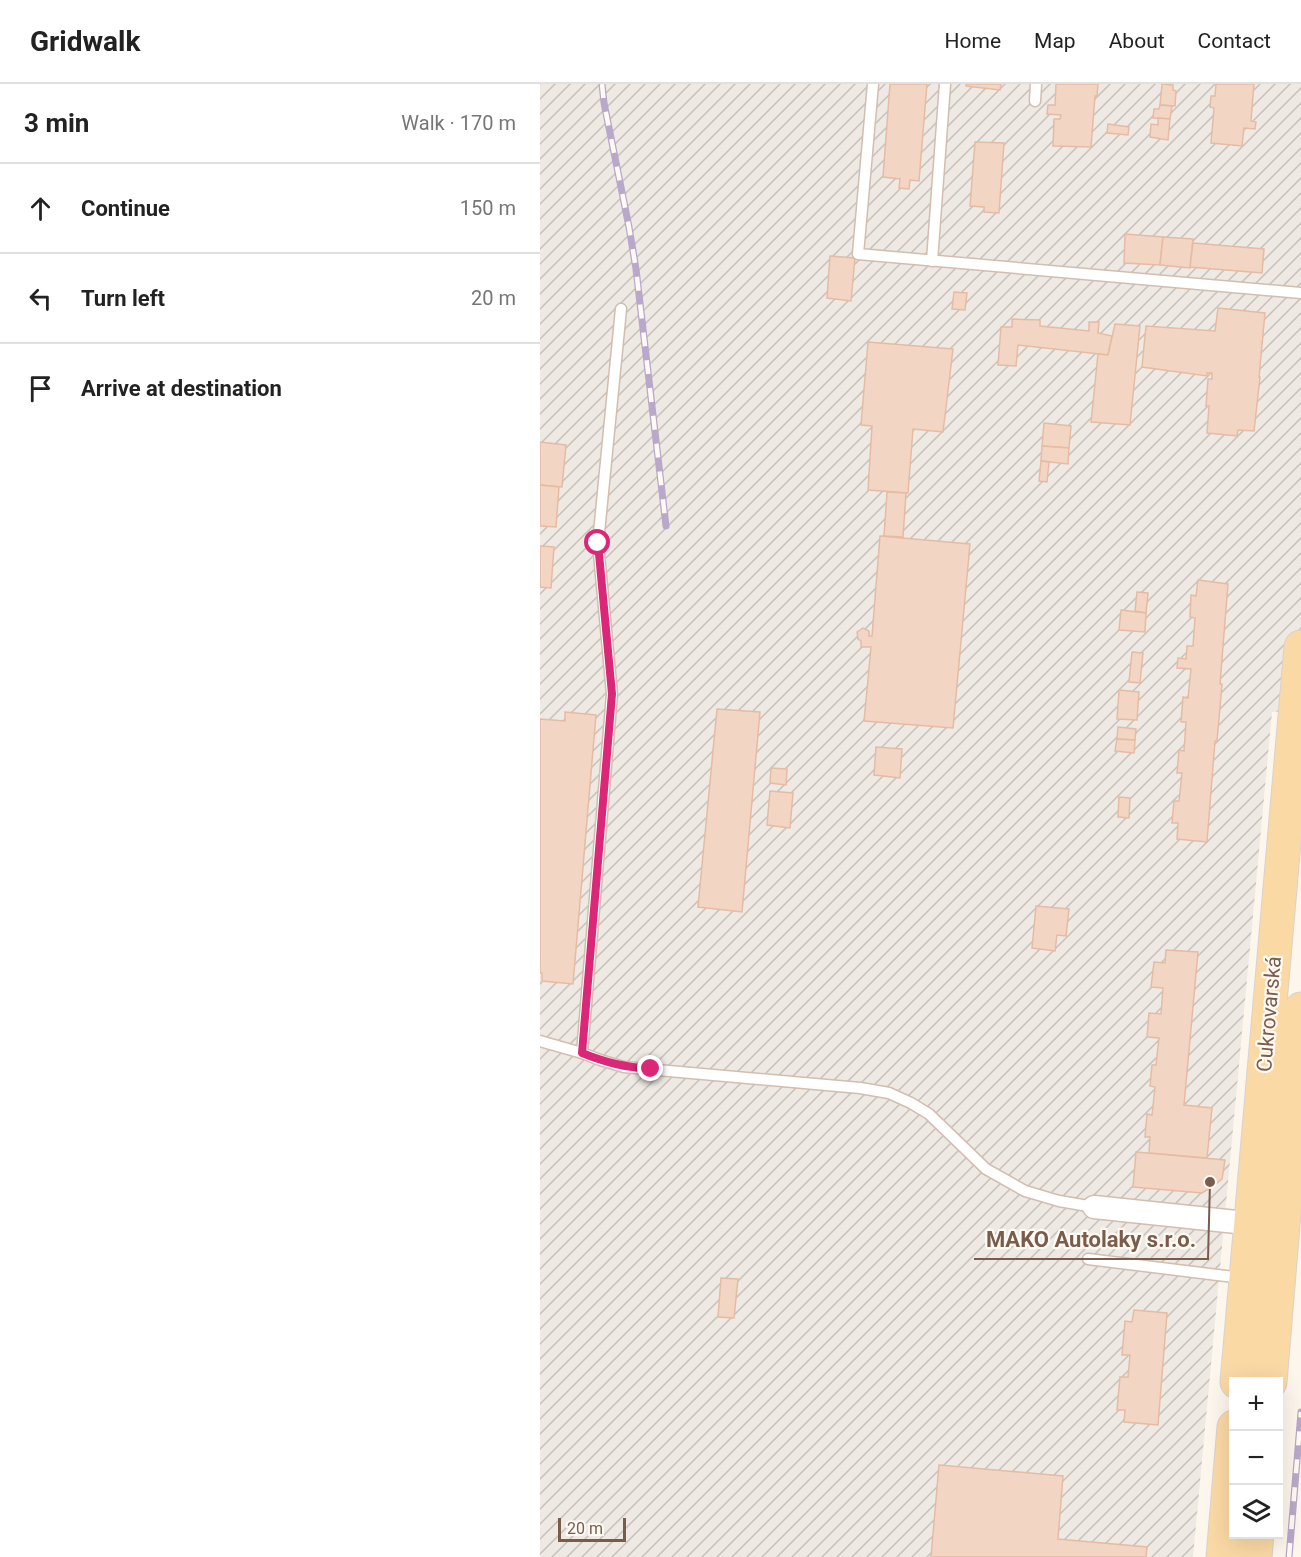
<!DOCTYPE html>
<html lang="en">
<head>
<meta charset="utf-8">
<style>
	body { margin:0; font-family:Roboto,sans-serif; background:#f2f2f2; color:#222 }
	.controls { position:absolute; right:18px; bottom:18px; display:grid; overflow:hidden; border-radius:0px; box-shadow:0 6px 24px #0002 }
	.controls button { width:54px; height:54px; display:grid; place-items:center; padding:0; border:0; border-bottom:2px solid #e0e0e0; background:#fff; color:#222; font:30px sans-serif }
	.scale { position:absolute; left:18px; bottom:15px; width:68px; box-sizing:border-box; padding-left:6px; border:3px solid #7a5c4d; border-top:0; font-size:16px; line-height:21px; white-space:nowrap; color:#7a5c4d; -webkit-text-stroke:4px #fffaf3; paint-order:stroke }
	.stop { position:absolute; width:18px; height:18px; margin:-14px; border:4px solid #db2777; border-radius:50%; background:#fff }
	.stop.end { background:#db2777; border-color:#fff; box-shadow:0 2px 6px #0008 }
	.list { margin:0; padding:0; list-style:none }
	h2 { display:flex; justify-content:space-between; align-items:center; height:78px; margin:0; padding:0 24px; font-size:26px }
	h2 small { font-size:20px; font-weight:400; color:#767676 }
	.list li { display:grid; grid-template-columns:39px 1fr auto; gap:18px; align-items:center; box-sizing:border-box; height:90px; padding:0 24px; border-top:2px solid #e0e0e0 }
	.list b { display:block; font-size:22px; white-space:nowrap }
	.list em { font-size:20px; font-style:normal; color:#767676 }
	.icon { flex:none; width:33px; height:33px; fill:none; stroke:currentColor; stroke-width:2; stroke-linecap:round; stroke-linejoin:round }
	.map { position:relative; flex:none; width:761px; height:1473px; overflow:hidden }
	header { display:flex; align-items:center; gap:36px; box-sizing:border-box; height:84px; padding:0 30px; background:#fff; border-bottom:2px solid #e0e0e0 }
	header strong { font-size:28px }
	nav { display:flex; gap:33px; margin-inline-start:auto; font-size:21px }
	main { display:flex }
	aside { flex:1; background:#fff }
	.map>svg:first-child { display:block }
	.industrial { fill:url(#industrial-furrows) }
	.building { fill:#f3d5c3; stroke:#e6bba3; stroke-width:1.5 }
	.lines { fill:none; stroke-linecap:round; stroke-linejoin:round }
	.service-casing { stroke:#d1beb0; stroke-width:13 }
	.minor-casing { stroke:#d1beb0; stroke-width:25 }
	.primary-casing { stroke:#dad1cd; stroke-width:35 }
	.service { stroke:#fff; stroke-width:10 }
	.minor { stroke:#fff; stroke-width:22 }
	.primary { stroke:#fbd9a5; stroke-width:33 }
	.rail-casing { stroke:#b9a8c9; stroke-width:7 }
	.rail { stroke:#fffaf3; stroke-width:4.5; stroke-dasharray:14; stroke-linecap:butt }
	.route { stroke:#db2777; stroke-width:8 }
	.labels { text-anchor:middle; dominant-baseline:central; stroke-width:4.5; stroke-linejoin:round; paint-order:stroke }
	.street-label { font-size:21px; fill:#7a5c4d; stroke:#fffaf3 }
	.leader { fill:none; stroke:#7a5c4d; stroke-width:2 }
	.callout-dot { fill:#7a5c4d; stroke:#fffaf3; stroke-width:2 }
	.callout-label { font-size:22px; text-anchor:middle; font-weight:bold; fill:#7a5c4d; stroke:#fffaf3; stroke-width:4.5; stroke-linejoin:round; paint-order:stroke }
</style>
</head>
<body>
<header>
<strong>Gridwalk</strong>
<nav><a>Home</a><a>Map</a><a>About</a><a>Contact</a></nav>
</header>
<main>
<aside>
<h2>3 min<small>Walk · 170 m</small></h2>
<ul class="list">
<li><svg class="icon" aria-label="ahead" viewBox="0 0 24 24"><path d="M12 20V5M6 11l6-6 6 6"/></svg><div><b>Continue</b></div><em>150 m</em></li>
<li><svg class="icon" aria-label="left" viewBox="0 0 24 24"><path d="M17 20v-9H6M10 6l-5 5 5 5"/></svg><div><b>Turn left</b></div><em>20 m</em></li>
<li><svg class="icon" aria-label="arrive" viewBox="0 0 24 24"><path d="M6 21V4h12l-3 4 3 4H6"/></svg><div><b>Arrive at destination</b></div></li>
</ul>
</aside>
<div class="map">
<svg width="761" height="1473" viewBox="0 0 761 1473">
	<defs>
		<pattern id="industrial-furrows" width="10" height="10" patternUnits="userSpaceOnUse" patternTransform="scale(1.5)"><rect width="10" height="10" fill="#efe9e4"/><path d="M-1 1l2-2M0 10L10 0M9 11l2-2" fill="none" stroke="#c7c0bb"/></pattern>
	</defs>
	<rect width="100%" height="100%" fill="#fdf6ec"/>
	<path class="industrial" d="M0,0H761V627L732,628L653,1473H0Z"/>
	<g class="building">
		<path d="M350,0H387L379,97L370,96L369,105L359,104L360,95L343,93Z"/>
		<path d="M426,0H461L460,6L426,2Z"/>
		<path d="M516,0H558L557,12H555L551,63L513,62L514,35H520L521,31L507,30L508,21H515Z"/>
		<path d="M622,0L633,1V6L636,7L635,22L620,21Z"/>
		<path d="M676,0H714L711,37L716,38L715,45L704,44L702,62L671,59L674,24L670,23L671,12H675Z"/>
		<path d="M620,21L632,22L630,35L613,34L614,25H619Z"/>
		<path d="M618,34L630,35L628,56L610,53L611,40L618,41Z"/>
		<path d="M568,40L589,43L588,51L567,49Z"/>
		<path d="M435,58L464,59L459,129L444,128V123L430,122Z"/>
		<path d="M585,150L623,153L620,181L584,179Z"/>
		<path d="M623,153L653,155L650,184L620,181Z"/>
		<path d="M653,159L724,165L722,189L650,183Z"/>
		<path d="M290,172L315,174L311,217L287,214Z"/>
		<path d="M414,208L427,209L425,226L412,225Z"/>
		<path d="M678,224L725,229L719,293H720L714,347L698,346L697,352L667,349L669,322H666L668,295H672V289H667V292L602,283L606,242L675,247Z"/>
		<path d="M472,235L500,236V242L549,247V238H559L558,249L572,252L568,271L478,261L476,282L458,281L461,243H472Z"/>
		<path d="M575,240L600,242L590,341L551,338L558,270L568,271Z"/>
		<path d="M328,258L413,265L403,348L373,345L368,409L328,406L332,342L321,341Z"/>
		<path d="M504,339L531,342L529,364L502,362Z"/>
		<path d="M0,358L26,361L22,403L0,401Z"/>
		<path d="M502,362L529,364L528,380L501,377Z"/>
		<path d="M501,377L509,378L507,398L499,397Z"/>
		<path d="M0,401L19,403L16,443L0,442Z"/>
		<path d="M347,408L366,409L363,453L344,452Z"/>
		<path d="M340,452L430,460L413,644L324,637L331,563H321V557L318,555L317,548L323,544L329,547V552H332Z"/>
		<path d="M0,462L14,463L11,504L0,503Z"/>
		<path d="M658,496L688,500L680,600H682L677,657H675L667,758L637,755L638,739H632L634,717H639L642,689H637L639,666L644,667L646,638H641L643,613L648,614L651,585L637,584L638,574L646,575L647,562H653L655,534L650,533L651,511L656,512Z"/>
		<path d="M597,508L608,509L606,529L595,527Z"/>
		<path d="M581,526L606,529L605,548L579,546Z"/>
		<path d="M592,568L603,569L600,599L589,598Z"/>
		<path d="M579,606L599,608L597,636L577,635Z"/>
		<path d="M177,625L220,628L202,828L158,823Z"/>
		<path d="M25,628L56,631L33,900L2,897V889H0V635L25,637Z"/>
		<path d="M578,643L596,645L595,656L577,655Z"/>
		<path d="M577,655L595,656L594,669L575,667Z"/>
		<path d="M336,663L362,665L360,694L334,691Z"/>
		<path d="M231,684L247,685L246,701L230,699Z"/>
		<path d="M230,707L253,709L250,744L227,741Z"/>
		<path d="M579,713L590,714L589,734L578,733Z"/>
		<path d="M496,822L529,825L526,852L517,851L515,867L492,864Z"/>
		<path d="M626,866L658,868L644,1021L672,1024L667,1074L609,1069L610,1053H605L607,1030L612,1031L615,1003L610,1002L612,981H616L619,954L607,953L609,929L621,930L623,904L611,903L614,878L625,879Z"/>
		<path d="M596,1068L685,1076L682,1095L672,1103L662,1109L593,1103Z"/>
		<path d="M181,1194L198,1195L194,1234L178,1233Z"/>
		<path d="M594,1226L627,1229L618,1341L584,1338L585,1326H577L580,1293H588L590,1271H582L585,1237L592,1238Z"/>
		<path d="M399,1381L523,1392L518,1455L607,1463L606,1473H391Z"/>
	</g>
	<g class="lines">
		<defs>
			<g id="service">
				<path d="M333,0L318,170L761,209"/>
				<path d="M495,17L496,0"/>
				<path d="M392,177L405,0"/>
				<path d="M81,225L58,459L72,610L42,969L60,976L84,983L320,1004L349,1009L371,1019L389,1030L446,1085L485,1107L519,1117L554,1123"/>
				<path d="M0,957L42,969"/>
				<path d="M548,1175L702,1194"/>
			</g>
			<path id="minor" d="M554,1123L725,1141"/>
			<g id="primary">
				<path d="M697,1298L761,563"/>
				<path d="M730,1298L761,925"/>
				<path d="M683,1473L694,1343"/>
				<path d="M715,1473L717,1450"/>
			</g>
		</defs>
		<use href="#service" class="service-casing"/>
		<use href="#minor" class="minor-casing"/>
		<use href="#primary" class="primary-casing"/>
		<use href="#service" class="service"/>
		<use href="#minor" class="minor"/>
		<use href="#primary" class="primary"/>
		<defs>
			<g id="rail">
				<path d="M62,0L64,19L89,143L96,185L126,442"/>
				<path d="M749,1473L761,1328"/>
			</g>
		</defs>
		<use href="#rail" class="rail-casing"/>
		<use href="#rail" class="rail"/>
	</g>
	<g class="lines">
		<path class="route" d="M58,459L72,610L42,969C67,979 85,983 111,985"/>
	</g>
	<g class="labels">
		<g class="street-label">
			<text transform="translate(729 930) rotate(-85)">Cukrovarská</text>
		</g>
	</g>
	<path class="leader" d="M670 1098L668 1175H434"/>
	<circle class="callout-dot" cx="670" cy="1098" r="6"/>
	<g class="callout-label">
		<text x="551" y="1163">MAKO Autolaky s.r.o.</text>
	</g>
</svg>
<div class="controls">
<button>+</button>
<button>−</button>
<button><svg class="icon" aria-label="layers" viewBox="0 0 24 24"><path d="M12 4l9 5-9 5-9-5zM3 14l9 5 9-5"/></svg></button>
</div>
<div class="scale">20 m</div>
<div class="stop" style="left:58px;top:459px"></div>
<div class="stop end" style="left:111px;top:985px"></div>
</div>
</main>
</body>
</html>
